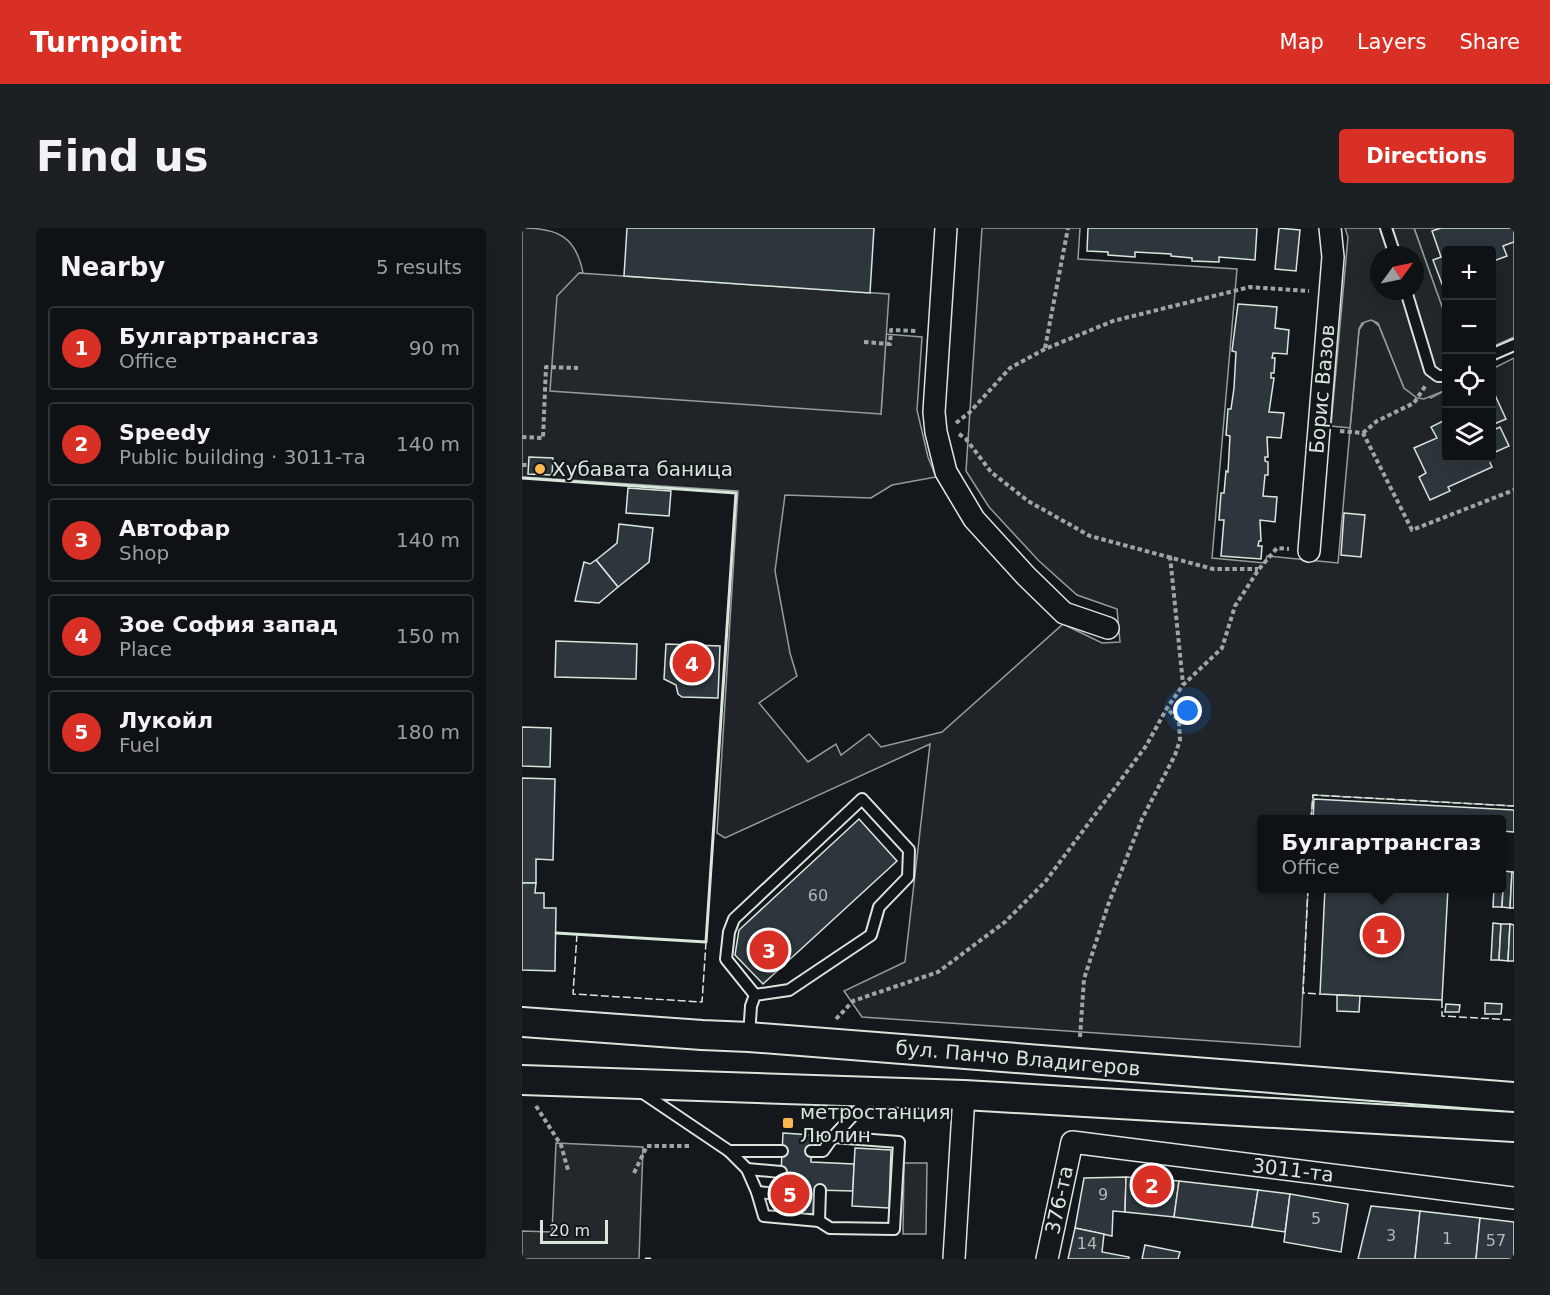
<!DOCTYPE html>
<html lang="en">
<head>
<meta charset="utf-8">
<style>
	body { margin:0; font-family:"DejaVu Sans",sans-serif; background:#1d2022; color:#f1f3f6 }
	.controls { position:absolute; right:18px; top:18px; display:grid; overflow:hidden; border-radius:6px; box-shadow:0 6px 24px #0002 }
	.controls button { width:54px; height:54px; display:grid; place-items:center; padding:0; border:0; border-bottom:2px solid #2f3234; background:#0f1215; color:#f1f3f6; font:30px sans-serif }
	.compass { position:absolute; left:848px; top:18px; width:54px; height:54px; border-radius:50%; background:#0f1215; box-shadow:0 6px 24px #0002; rotate:57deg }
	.scale { position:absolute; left:18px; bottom:15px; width:68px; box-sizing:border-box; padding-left:6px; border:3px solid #d8e6dc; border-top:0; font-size:16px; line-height:21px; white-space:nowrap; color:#d8e6dc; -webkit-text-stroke:4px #14181c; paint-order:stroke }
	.you { position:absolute; left:666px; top:483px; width:21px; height:21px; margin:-15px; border:4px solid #fff; border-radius:50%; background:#1a73e8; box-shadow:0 0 0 9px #1a73e833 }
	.badge { display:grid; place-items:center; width:39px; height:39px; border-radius:50%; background:#d93025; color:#fff; font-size:20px; font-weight:700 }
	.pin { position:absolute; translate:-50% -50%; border:3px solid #fff; box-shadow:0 2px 6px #0006 }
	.popup { position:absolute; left:735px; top:587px; width:249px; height:78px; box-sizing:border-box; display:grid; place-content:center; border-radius:6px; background:#0f1215; filter:drop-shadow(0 2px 4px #0005); font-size:20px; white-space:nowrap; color:#9b9ea0 }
	.popup b { font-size:22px; color:#f1f3f6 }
	.popup::after { content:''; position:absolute; left:50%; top:100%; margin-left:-12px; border:12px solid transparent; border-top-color:#0f1215 }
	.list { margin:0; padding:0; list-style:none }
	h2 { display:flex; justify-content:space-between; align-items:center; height:78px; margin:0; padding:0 24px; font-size:26px }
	h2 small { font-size:20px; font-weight:400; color:#9b9ea0 }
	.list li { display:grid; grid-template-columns:39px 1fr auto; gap:18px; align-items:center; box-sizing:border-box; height:84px; margin:0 12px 12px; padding:0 12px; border:2px solid #2f3234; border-radius:6px }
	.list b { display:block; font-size:22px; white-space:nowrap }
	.list p { margin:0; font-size:20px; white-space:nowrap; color:#9b9ea0 }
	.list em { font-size:20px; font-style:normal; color:#9b9ea0 }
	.icon { flex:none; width:33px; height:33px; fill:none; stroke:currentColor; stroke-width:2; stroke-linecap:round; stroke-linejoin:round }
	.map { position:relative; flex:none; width:992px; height:1031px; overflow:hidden; border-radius:6px }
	header { display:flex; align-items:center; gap:36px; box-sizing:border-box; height:84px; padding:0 30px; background:#d93025; color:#fff }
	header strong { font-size:28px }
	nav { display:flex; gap:33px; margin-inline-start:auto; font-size:21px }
	.intro { display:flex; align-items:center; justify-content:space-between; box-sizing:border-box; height:144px; padding:0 36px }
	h1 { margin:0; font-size:42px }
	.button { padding:15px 27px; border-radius:6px; background:#d93025; color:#fff; font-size:21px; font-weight:700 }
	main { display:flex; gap:36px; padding:0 36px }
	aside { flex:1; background:#0f1215; border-radius:6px; box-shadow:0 6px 24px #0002 }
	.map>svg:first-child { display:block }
	.green { fill:#202428; stroke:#939e99; stroke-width:1.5 }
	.parking { fill:#24282b; stroke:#939e99; stroke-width:1.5; fill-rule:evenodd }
	.building { fill:#2c363c; stroke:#d8e6dc; stroke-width:1.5 }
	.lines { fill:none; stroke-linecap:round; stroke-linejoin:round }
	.lane-casing { stroke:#d8e6dc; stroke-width:14 }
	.street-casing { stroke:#d8e6dc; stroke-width:24 }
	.secondary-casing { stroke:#d8e6dc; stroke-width:32 }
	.path { stroke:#9da8a2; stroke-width:4; stroke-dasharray:4.5 3; stroke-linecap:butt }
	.lane { stroke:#14181c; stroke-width:10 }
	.street { stroke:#14181c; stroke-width:21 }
	.secondary { stroke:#14181c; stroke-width:28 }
	.fence { stroke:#d8e6dc; stroke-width:1.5; stroke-dasharray:8 3; stroke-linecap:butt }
	.wall { stroke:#d8e6dc; stroke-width:3 }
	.poi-dot { fill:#ffb74d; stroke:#14181c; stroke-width:2 }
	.labels { text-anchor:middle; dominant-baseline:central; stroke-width:4.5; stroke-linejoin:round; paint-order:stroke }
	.number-label { font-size:16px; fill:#adbab4 }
	.street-label { font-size:20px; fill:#d8e6dc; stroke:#14181c }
	.poi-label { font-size:20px; fill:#d8e6dc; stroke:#14181c; text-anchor:start }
</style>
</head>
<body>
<header>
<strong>Turnpoint</strong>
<nav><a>Map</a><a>Layers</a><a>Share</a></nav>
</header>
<div class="intro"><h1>Find us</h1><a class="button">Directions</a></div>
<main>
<aside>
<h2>Nearby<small>5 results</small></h2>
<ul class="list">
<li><span class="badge">1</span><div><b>Булгартрансгаз</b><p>Office</p></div><em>90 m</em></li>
<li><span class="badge">2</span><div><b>Speedy</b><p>Public building · 3011-та</p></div><em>140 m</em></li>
<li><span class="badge">3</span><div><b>Автофар</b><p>Shop</p></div><em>140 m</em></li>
<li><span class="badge">4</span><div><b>Зое София запад</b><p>Place</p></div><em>150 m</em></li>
<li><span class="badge">5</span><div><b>Лукойл</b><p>Fuel</p></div><em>180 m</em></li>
</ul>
</aside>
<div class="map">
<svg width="992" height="1031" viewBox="0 0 992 1031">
	<rect width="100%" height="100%" fill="#14181c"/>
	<g class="green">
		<path d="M0,0C35,0 54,8 61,45H57L359,186L364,106L400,109L395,182L406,229L414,249L370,257L349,270L263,267L253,343L268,425L275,448L237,475L286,534L314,516L319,527L347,506L359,519L420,504L541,396L580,415L598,414L595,381L555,367L517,333L467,279L444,243L460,0H558L556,31L715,41L690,330L743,335L745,328L816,335L837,102L843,93L850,92L857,98L882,160L909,170L924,162V230H969L970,141L992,130V578L791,567L789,591L740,592V660L786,661L778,819L340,789L322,763L383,734L408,516L203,610L195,605L216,263L0,249Z"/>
		<path d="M892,0H992V109L970,119L969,22H924V90Z"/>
	</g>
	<g class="parking">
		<path d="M823,0H892L924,90V162L902,171L895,170L882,160L856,95L849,92L840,95L837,101L828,200L809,198L826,9ZM857,27H893V63H857Z"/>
		<path d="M57,45L367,66L359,186L28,163L35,68Z"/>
		<path d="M34,915L121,919L117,1031H0V1003L30,1004Z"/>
		<path d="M382,935H405L404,1006H381Z"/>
	</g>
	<g class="building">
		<path d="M105,0H352L348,65L102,48Z"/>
		<path d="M566,0H735L733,32L697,29V34L670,33V30L649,28V26L613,24V29L586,27V24L565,23Z"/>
		<path d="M757,0L778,2L774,43L753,41Z"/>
		<path d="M919,0H992V14L981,18L985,28L969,34V22H924V54L920,56L911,32L919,29L910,3Z"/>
		<path d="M716,76L755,79L753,100L767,102L765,126L751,125L750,130H753L752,145H749V150H752L747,184L762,185L759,210L745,209L746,229H743V233L746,234V247H743L741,268L755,269L753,294L738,292L739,313H737L736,318H740L739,331L699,328L702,292H697L699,265H702L704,243L706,244L708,208L704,207L706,181H709L712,160L714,124L710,123Z"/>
		<path d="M973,167L984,191L972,196L974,201L978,199L987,218L969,226V168Z"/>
		<path d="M921,193L923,197L924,196V230H966L970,239L926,259L928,263L908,272L897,249L904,245L892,220L915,210L909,199Z"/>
		<path d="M7,229L31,230L30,247L6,246Z"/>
		<path d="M106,260L149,263L147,288L104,285Z"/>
		<path d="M822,285L843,287L839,329L819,327Z"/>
		<path d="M97,296L131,300L127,334L96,359L74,332L95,315Z"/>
		<path d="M74,332L96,359L77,375L53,373L62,334L68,336Z"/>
		<path d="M34,413L115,416L114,451L33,449Z"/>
		<path d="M144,416L198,418L196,470L160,469L156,466L154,457L142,451Z"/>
		<path d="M0,499L29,500L28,539L0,538Z"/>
		<path d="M0,550L33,551L31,632L14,631V655H0Z"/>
		<path d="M792,571L992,582V604L980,603V592H791Z"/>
		<path d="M337,591L375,633L241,756L213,727L217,702Z"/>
		<path d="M980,643H982L980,679H971L972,660H980Z"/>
		<path d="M982,643L990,644L988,680L980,679Z"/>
		<path d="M990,644H992V680H988Z"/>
		<path d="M0,655H14L13,665H22V680H34L33,743L0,742Z"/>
		<path d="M803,660H926L920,772L798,766Z"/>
		<path d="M971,695L979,696L977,732H969Z"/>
		<path d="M979,696H988L986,733L977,732Z"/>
		<path d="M988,696L992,697V733H986Z"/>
		<path d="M815,767L838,768L837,784L815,783Z"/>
		<path d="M963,775L980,776L979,786H963Z"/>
		<path d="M924,776L938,777L937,784H923Z"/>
		<path d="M261,905L290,907L289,934L332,936L331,963L293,962L292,986L257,985Z"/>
		<path d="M333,920L369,922L367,980L330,978Z"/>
		<path d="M604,949L603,984L591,983L590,1008L553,1000L562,950Z"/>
		<path d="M604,949L657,953L652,989L603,984Z"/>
		<path d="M657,953L736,962L730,999L652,989Z"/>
		<path d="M736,962L768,966L763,1004L730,999Z"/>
		<path d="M768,966L826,976L819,1024L762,1014Z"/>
		<path d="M849,978L898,983L893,1031H836Z"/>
		<path d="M898,983L958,990L954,1031H893Z"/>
		<path d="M958,990L992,994V1031H954Z"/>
		<path d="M553,1000L582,1006L580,1024L607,1029V1031H546Z"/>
		<path d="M623,1017L658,1024L656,1031H620Z"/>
	</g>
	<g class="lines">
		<defs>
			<g id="lane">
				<path d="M864,0L873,27"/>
				<path d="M884,63L908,142L916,148H924"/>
				<path d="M969,127L992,117"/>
				<path d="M227,808L229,778L233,767L267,762L349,707L357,679L386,649L387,622L340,571L212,691L207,704L204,731L233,767"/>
				<path d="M118,863L207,923L225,941L235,964L242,988L297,993L308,1000L372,1001L377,914L311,909"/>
				<path d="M207,923H260"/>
				<path d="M289,923H301L311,909L348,869"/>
				<path d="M225,941L259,944"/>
				<path d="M235,964L258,966"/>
				<path d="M297,993L298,962"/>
			</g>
			<g id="street">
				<path d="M424,0L412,184L414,204L424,244L452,291L504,348L542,385L586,400"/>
				<path d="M787,323L811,29L808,0"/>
				<path d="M432,1031L442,867"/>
				<path d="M525,1031L550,914L992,970"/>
			</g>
			<g id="secondary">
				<path d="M0,794L180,807L227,809L992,869"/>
				<path d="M0,852L442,867L992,899"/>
			</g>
		</defs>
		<use href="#lane" class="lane-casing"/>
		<use href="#street" class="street-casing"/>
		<use href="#secondary" class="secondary-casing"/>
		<g class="path">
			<path d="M342,114L368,116L369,102L396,103"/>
			<path d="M523,120L546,0"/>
			<path d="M434,195L448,184L488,140L523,121L591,93L728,59L787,63"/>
			<path d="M818,203L841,205L890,302L992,262"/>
			<path d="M841,205L855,193L892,175L904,157"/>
			<path d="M437,206L444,211L469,244L506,273L568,308L691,341H736"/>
			<path d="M0,209L21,210L24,139L56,140"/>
			<path d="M0,237H6"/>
			<path d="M648,328L661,456"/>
			<path d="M314,791L331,773L416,744L483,694L523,654L624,518L645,480L661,457L700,420L713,378L737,341L755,320L767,321"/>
			<path d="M558,809L562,751L586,677L620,591L653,527L658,512L657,493L645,480"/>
			<path d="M14,878L39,917L46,942"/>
			<path d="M112,945L125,918H169"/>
		</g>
		<use href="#lane" class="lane"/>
		<use href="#street" class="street"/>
		<use href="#secondary" class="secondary"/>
		<g class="fence">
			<path d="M789,592L791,567L992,578"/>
			<path d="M786,660L781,765L798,766"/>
			<path d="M55,706L51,766L180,774L184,714"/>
			<path d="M920,772V788L992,792"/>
		</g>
		<g class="wall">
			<path d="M0,250L214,265L184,714L34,705"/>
			<path d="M124,1031H128"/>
		</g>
	</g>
	<g class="poi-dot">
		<circle cx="18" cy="241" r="6"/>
		<rect x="260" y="889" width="12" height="12" rx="3"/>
	</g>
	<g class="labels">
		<g class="number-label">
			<text x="296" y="667">60</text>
			<text x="581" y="966">9</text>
			<text x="794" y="990">5</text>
			<text x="869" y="1007">3</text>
			<text x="925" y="1010">1</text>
			<text x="974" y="1012">57</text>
			<text x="565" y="1015">14</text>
		</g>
		<g class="street-label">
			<text transform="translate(800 161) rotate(-85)">Борис Вазов</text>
			<text transform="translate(496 830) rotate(5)">бул. Панчо Владигеров</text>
			<text transform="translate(771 942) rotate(7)">3011-та</text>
			<text transform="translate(537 972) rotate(-78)">376-та</text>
		</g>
		<g class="poi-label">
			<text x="30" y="241">Хубавата баница</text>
			<text x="278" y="884">метростанция<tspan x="278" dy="23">Люлин</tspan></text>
		</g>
	</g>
</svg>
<div class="controls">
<button>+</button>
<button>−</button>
<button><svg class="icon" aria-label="locate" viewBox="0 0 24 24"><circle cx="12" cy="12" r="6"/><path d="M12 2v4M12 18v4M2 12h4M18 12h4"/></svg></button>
<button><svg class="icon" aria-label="layers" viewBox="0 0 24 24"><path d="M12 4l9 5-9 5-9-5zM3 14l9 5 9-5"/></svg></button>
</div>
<svg class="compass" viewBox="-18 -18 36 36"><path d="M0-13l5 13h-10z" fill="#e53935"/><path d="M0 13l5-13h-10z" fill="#9b9ea0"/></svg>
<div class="scale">20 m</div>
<div class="you"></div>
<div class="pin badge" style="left:860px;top:707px">1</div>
<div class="popup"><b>Булгартрансгаз</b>Office</div>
<div class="pin badge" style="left:630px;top:957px">2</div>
<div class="pin badge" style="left:247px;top:722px">3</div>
<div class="pin badge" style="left:170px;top:435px">4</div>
<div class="pin badge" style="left:268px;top:966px">5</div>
</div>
</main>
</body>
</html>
